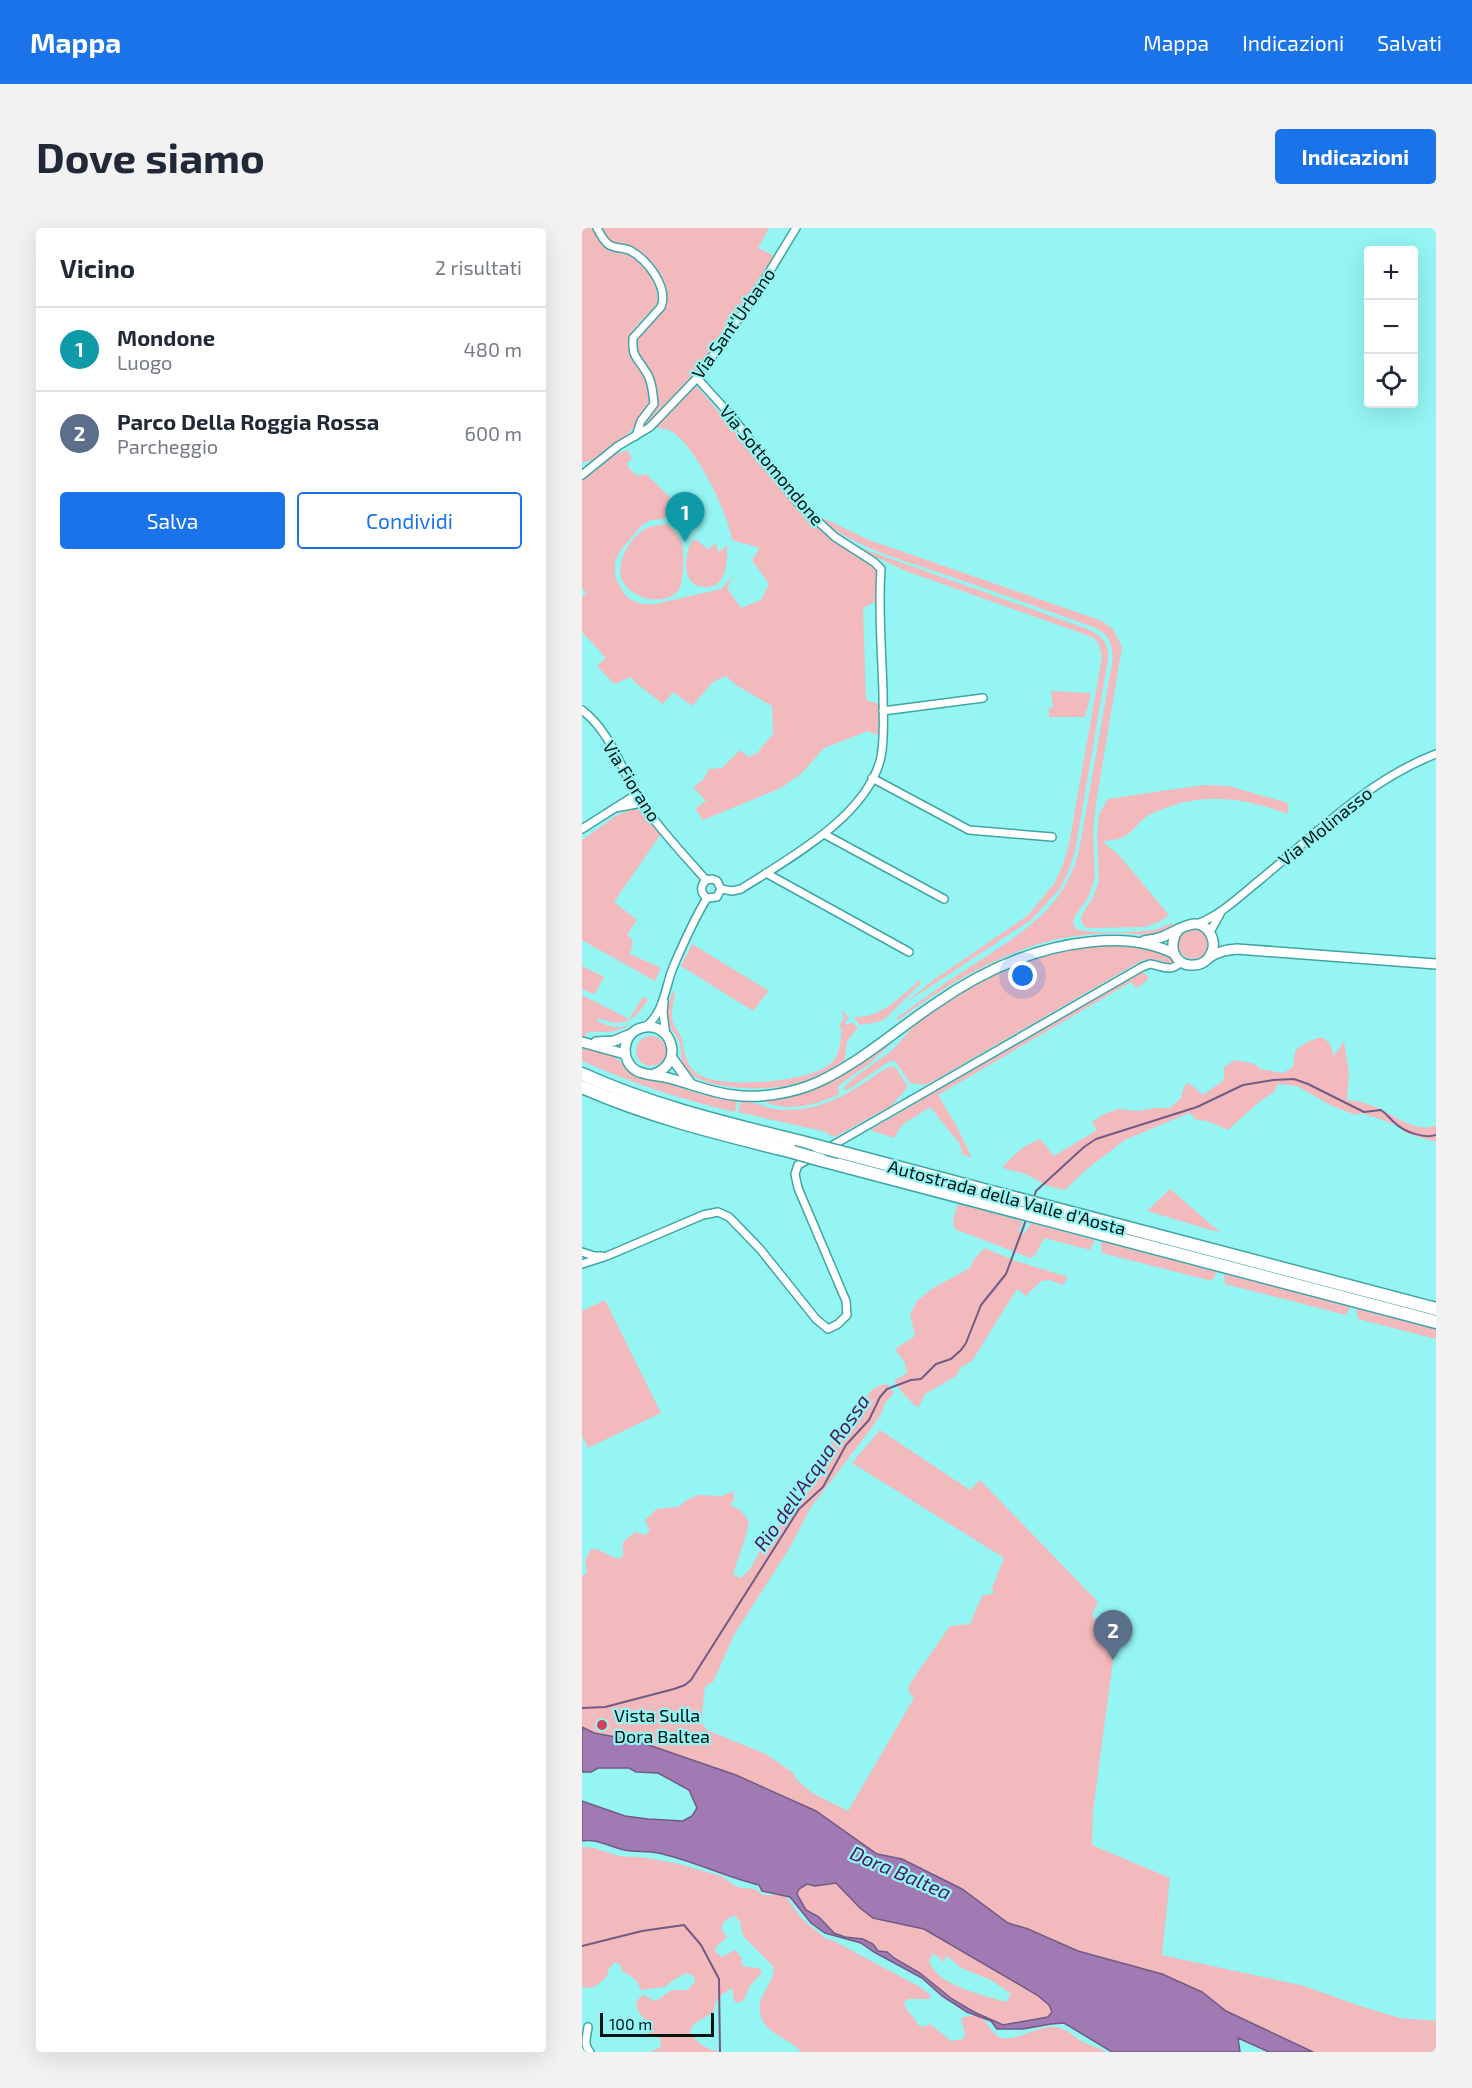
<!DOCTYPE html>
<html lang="it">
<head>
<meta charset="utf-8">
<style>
	body { margin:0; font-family:"Exo 2",sans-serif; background:#f2f2f3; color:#1f2937 }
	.controls { position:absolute; right:18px; top:18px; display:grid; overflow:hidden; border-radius:6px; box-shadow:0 6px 24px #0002 }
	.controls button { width:54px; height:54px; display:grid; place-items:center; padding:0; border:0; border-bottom:2px solid #e0e1e3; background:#fff; color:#1f2937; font:30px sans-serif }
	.scale { position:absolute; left:18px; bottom:15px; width:114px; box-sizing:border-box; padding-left:6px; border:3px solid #011313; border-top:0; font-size:16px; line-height:21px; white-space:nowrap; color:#011313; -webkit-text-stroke:4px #94f5f3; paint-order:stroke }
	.you { position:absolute; left:441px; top:748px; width:21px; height:21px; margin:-15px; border:4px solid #fff; border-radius:50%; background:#1a73e8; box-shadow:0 0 0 9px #1a73e833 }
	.badge { display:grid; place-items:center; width:39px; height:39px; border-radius:50%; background:#1a73e8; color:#fff; font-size:20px; font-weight:700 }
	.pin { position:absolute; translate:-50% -50px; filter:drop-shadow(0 2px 3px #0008) }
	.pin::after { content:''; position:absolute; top:32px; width:21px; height:18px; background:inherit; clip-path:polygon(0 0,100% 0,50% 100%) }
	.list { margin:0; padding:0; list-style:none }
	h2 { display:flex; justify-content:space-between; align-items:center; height:78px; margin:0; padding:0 24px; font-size:26px }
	h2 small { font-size:20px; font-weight:400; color:#747a83 }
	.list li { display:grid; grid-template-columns:39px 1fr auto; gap:18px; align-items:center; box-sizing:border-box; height:84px; padding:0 24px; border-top:2px solid #e0e1e3 }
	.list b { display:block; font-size:22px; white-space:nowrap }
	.list p { margin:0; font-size:20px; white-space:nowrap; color:#747a83 }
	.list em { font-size:20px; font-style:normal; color:#747a83 }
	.actions { display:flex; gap:12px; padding:18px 24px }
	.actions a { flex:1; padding:14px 0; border:2px solid #1a73e8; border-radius:6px; text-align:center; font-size:21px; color:#1a73e8 }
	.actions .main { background:#1a73e8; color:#fff }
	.icon { flex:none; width:33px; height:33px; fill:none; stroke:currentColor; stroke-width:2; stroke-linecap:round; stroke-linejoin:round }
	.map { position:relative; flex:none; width:854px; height:1824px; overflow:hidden; border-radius:6px }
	header { display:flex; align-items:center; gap:36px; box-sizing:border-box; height:84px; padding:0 30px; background:#1a73e8; color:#fff }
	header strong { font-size:28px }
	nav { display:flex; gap:33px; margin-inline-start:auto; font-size:21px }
	.intro { display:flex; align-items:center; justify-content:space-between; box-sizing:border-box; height:144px; padding:0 36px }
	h1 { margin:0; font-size:42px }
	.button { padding:15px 27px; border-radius:6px; background:#1a73e8; color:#fff; font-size:21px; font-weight:700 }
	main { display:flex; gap:36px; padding:0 36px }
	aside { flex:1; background:#fff; border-radius:6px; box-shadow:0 6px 24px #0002 }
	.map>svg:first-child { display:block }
	.green { fill:#f3babe; fill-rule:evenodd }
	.water { fill:#a17ab4; stroke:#715b84; stroke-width:1.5; fill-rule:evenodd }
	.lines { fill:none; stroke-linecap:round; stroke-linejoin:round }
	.stream { stroke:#715b84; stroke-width:2 }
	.street-casing { stroke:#41a5a4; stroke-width:10 }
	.secondary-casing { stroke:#41a5a4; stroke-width:12 }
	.highway-casing { stroke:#41a5a4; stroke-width:15 }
	.street { stroke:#fff; stroke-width:7 }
	.secondary { stroke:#fff; stroke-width:9 }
	.highway { stroke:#fff; stroke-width:12 }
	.highway-bridge-casing { stroke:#41a5a4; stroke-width:15; stroke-linecap:butt }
	.highway-bridge { stroke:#fff; stroke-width:12 }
	.poi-dot { fill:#d0405b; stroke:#94f5f3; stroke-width:2 }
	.labels { text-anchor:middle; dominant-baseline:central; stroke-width:4.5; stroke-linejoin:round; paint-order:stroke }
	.street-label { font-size:18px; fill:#011313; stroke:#94f5f3 }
	.poi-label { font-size:18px; fill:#011313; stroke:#94f5f3; text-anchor:start }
	.water-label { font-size:20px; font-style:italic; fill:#49165e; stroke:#94f5f3 }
</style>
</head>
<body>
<header>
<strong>Mappa</strong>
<nav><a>Mappa</a><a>Indicazioni</a><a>Salvati</a></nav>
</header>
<div class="intro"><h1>Dove siamo</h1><a class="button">Indicazioni</a></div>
<main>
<aside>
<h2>Vicino<small>2 risultati</small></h2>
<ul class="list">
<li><span class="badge" style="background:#0f9aa8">1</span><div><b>Mondone</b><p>Luogo</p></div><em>480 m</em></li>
<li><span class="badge" style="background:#5c6f8a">2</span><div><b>Parco Della Roggia Rossa</b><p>Parcheggio</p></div><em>600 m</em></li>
</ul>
<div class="actions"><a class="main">Salva</a><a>Condividi</a></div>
</aside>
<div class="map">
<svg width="854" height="1824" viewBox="0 0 854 1824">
	<rect width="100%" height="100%" fill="#94f5f3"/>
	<g class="green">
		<path d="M0,0H11C21,22 30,18 48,27C65,36 75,55 76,74C69,85 55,94 49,106C40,125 67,146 68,166C70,187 34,219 18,230C13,233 6,233 0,235Z"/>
		<path d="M18,0H187L176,20L195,29L120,139L65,196L64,190L73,166L69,144L57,130L54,111L84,76C80,56 74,42 59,28C55,24 52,20 48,19C31,14 28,16 18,0Z"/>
		<path d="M113,156L233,296L258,317L292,337L296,348L295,373L281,380L284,472L298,476V505L295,507L286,503L242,520L220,545L199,560L121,592L113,581L124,573L111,559L122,551L127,541L140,540L158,522L167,529L175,525L191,506L190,478L154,457L144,448L131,454L110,478L91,464L81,476L54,455L49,449L32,456L15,438L24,430L0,404V369L4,365L0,360V250L28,228L46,222L50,231L45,235L47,241L56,248L64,246L95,276L81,291L69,292L60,297L38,323L33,334V349L43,367L51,373L61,376H73L139,361L151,347L145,360L159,380L179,372L187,356L170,332L178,320L150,312C145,283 116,223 92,205C86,200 78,200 70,200Z"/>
		<path d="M235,289L243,291L287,312L520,393L531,401L540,419L514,575L511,604L513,649L507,668L493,688L491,694L494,701C509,706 553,704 571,702C579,701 585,695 593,695C587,700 581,704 573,706C562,708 548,705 536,705C518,705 499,707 481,710C424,721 360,759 314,794L316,789C341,771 365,753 391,737C439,705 481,683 497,623L531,430C530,414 526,405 511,399C462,381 413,364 364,347C321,332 270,319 235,289Z"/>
		<path d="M84,296C90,300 96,306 99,313C103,322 102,355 96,363C82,378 51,372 41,354C32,337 47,312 61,302C67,298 77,297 84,296Z"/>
		<path d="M113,311L126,321L134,315L136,325L145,317C145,328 146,345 137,354C134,358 128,359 124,359C106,360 102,342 105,328C106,321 107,315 113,311Z"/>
		<path d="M265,315L508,402C521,409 527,416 526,431L493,623L485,647L476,663L449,692L322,776L350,753L445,688L472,656L480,639L487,616L520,429L516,414L510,409L321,342Z"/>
		<path d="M469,463L509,465L503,489H467V480L471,479Z"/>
		<path d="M621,557L647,558L706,575V586C656,568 616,563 567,587C558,592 552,603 543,608C537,612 527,612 521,614L536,626L587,687L577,694L563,699L511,700H505L500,696L499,688L511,669L517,653L515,606L517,586L526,571Z"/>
		<path d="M54,580L63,585L79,606L32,674L55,692L45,707L51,712L48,726L79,740L73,753L0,712V612L35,587Z"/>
		<circle cx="611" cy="716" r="15"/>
		<path d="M110,716L187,763L171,783L99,738Z"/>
		<path d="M537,716C556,717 581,716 593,734L586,737C576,731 570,729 559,733L348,855L342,857L328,855L314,834L308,833L267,861L260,862C269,850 297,833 310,822C317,816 322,808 329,801C360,772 440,729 482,721C500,718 519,717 537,716Z"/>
		<path d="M0,738L22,749L14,764L11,766L0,761Z"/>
		<path d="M560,744L566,748L565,753L554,760L549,754L356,867L374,897L390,930L380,926L378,916L348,879L320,897L312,910L288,902L336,874L348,863Z"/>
		<path d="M338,752L339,755L303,791L295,794L278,797L273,791V789C302,789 317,769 338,752Z"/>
		<path d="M90,764L93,766C91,775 88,788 92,797C95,802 97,804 99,809C103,822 102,833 112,843C131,863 229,855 249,835C259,826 258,813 260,801L257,797L262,791L259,781L267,790L263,794L265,797L270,794L276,800L265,813L263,832C246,844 228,852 208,857C183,863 117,863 102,839C98,832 100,824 98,816C95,807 88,801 85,792C83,783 88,773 90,764Z"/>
		<path d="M0,767L47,791L61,769L66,771C53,792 42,801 17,790L14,792C25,799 35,801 47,797L45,799L29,804H5L3,810L0,809Z"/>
		<circle cx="69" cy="823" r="15"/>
		<path d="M740,809L748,816L752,828L762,813L767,845L765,872C773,873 781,874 788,877C808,883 833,907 854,897V914L824,905L814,897L795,890L779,885L774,887L750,878L715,858L696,856L692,864L677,874L646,902L625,893L615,892L607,885L543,912L505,941L483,962L466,958L444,946L420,940C432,926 442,917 458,911L472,928L515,902L510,894L522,886L536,881L556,883L573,880H588L599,870L602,858L607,855L621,867L642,852V839L653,832L673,836L678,841L701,845L711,839L713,823C720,816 731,811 740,809Z"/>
		<path d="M315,810L287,836L256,858L257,866C234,877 206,885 181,873C241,864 267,845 315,810Z"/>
		<path d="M0,820L32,828L50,845L58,850L77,852L118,866L155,873L153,884C100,872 50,855 0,833Z"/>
		<path d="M309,838L314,840L326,859L309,878L253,909L245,906V904L156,884L159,873C175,874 188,882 204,882C234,882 257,871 282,855C291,849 300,842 309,838Z"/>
		<path d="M588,961L639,1005L565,983Z"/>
		<path d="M376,976L441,993L436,1004L442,1006L449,995L513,1012L508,1022L462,1010L454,1026L448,1030L373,1001C368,993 374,985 376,976Z"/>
		<path d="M519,1013L635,1044L630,1053L520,1025Z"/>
		<path d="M402,1020L434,1033L486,1049L481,1057L467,1052L459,1053L444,1068L435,1061L390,1133L379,1139L374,1148L343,1166L336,1180L323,1168L312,1153L325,1145L323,1135L313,1121L333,1108L328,1086L335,1073L351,1060L388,1040L391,1033Z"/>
		<path d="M642,1045L769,1078L764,1087L643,1056Z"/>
		<path d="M23,1072L79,1185L6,1220L0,1208V1083Z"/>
		<path d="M774,1080L854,1101V1111L776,1091Z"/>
		<path d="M304,1155L312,1165L303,1175L299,1186L288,1202L229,1279L207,1321L152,1407L131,1454L123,1459L119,1494L125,1502L184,1526L210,1544L216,1553L232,1566L266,1583L332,1470L326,1463L329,1454L368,1398L388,1396L400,1368L412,1365L410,1360L422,1330L270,1235L298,1202L388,1262L398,1252L516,1374L510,1388L516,1394L523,1388L535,1403L511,1583L510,1617L588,1650L580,1727L722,1758L778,1778L818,1790L854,1793V1824H731L644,1783L620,1764L580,1746L496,1723L446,1701L426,1696L380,1661L320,1631L295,1626L234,1583L154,1547L55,1513L12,1505L0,1499V1348L5,1345L3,1333L9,1321C22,1321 26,1329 38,1331L41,1328V1314L53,1304L62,1307L68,1303L63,1292L75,1281L96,1279L105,1272L116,1267L139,1268L152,1263V1272L148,1277L158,1282L167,1293C164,1312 156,1329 151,1347L159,1350C177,1335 177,1317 189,1299L200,1297L207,1289L246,1236L250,1220L247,1205L266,1191L291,1161Z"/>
		<path d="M0,1619L12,1620L37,1628L66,1630L97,1636L139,1648L155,1659L172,1661L182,1667H200L204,1669L220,1691L244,1711L250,1712L338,1759L349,1768L347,1771H326L322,1774C323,1784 333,1788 336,1797L342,1799L348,1796L369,1813L381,1811L383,1806L379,1790C409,1780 403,1807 421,1810C436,1812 451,1801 466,1799C481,1797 487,1805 499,1813C507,1817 516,1819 524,1824H219C205,1807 176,1806 178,1777C179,1762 194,1754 191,1738L162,1709L160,1705L158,1693L153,1688C147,1688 141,1694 139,1700L145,1709L133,1720V1724L140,1729L153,1722L160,1730L159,1736L164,1739L177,1740L180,1744L168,1758L161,1773L154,1775L152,1772L150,1760L138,1768L135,1772L131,1784L111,1797L108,1804C116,1816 124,1821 138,1824H68L79,1819L78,1810L71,1808L62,1801L67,1796C59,1787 46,1775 62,1767L73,1773L90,1762H105L113,1754L112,1748L104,1745L90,1753L83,1759L59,1762L54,1752L39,1742L40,1738L33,1734L26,1742L25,1749C17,1755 10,1764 0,1758Z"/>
		<path d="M254,1655L278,1680L291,1690L342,1701L455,1767L467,1777L471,1784L466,1789L421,1797L392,1784L370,1770L305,1724L296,1723L291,1716L252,1705L237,1689L224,1682L215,1666L217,1661L225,1656L233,1658ZM351,1725L362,1734L364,1727L379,1740L409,1752L429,1766L424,1774C402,1767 355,1758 347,1733Z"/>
	</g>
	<path class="water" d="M0,1499L12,1505L55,1513L154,1547L234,1583L295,1626L320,1631L380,1661L426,1695L446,1701L496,1723L580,1746L620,1764L644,1783L731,1824H687L656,1810L658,1824H530L482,1795L469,1796L441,1801H415L409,1793L385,1784L360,1768L340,1750L292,1724L279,1715L243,1705L229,1695L208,1669L180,1663L177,1657C143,1649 110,1632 76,1625C67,1623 58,1624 49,1623C32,1622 18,1610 0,1613V1573L43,1588L66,1591L101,1593L110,1588L115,1580L107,1562L76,1545L54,1544L47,1540H16L9,1544H0ZM254,1655L278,1680L291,1690L342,1701L455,1767L467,1777L470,1784L466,1789L421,1797L392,1784L370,1771L338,1745L312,1730L305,1724L296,1723L291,1716L281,1711L263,1709L252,1705L237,1689L224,1682L215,1666L217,1661L225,1656L233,1658Z"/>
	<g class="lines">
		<g class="stream">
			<path d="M452,969L454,963L502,919L514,911L615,879L661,857L691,852L712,851L726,856L782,884L799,882C805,886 808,891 813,895C822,904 843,911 854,907"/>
			<path d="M0,1480L23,1479L92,1461L103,1457L109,1452L217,1281L241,1259L264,1217L287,1192L298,1169L305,1161L329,1152L339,1151L354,1136L369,1131L379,1122L384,1115L399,1077L424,1046L444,992"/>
			<path d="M0,1718L60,1703L102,1697L119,1717L137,1751L138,1824"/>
		</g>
		<defs>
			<g id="street">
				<path d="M15,0C18,6 21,12 26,16C32,21 42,19 49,23C65,32 87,59 79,79L51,110C50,131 55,128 64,144C70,152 71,166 72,176L59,193L54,208"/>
				<path d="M115,150L152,191L216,275L253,309L292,334L299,341C296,382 300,424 301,465C301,485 303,508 299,529C286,588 206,631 159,661L150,663L139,661"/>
				<path d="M0,247L36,218L68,199L115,150L174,66L214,0"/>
				<path d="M0,482C30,505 40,544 59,574C78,602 102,627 124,652"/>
				<path d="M301,483L401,470"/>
				<path d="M290,550L387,602L470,609"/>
				<path d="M33,580L60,575"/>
				<path d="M0,601L55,566"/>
				<path d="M242,606L362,671"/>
				<path d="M184,645L327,724"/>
				<path d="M124,652C118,658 118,665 125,670"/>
				<path d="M124,652L130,651L135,653L139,661"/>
				<path d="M125,670L135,669L139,661"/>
				<path d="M615,696C639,687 659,667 679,651C734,606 786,552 854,526"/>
				<path d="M628,704L638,686"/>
				<path d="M82,774L81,785L84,807"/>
				<path d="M63,799C83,785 83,757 92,737C102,714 112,691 125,670"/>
				<path d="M246,920L560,739L568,736C581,738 588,745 599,734"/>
				<path d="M0,1024L12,1028H20"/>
				<path d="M0,1036L25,1028L121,987L136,984L147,989L178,1021L234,1091L246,1101L256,1096L265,1087L264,1073L216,960L213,946L216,937L229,930"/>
				<path d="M6,1799C5,1808 1,1817 8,1824"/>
			</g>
			<g id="secondary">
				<path d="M597,701C585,715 591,739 612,737C620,737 623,733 628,729C637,723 645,722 655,721L854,736"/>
				<path d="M562,713C568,712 574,711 580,709C596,703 618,684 629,707C633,715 632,722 627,729"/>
				<path d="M0,814L43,826"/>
				<path d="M14,814L32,813L49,806"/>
				<path d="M90,830L108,855"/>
				<path d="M72,846C104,835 89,791 59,800C39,806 38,834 55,843C61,847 81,848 90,851C110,856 131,865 151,867C178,871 212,865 236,854C279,834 314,802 353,776C400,743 450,720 507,714C537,711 564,712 591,725"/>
			</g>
			<g id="highway">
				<path d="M0,846C74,880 156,898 235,918"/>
				<path d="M0,859C68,889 139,906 211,924"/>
				<path d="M258,924L854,1081"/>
				<path d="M239,932L854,1094"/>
			</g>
		</defs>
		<use href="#street" class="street-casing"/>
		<use href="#secondary" class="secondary-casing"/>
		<use href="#highway" class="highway-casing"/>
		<use href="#street" class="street"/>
		<use href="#secondary" class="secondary"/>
		<use href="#highway" class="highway"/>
		<defs>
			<g id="highway-bridge">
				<path d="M235,918L258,924"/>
				<path d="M211,924L239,932"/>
			</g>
		</defs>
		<use href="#highway-bridge" class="highway-bridge-casing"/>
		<use href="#highway-bridge" class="highway-bridge"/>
	</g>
	<circle class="poi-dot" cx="20" cy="1497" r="6"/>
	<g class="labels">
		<g class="street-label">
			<text transform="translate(151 95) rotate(-55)">Via Sant'Urbano</text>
			<text transform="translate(190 237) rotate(50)">Via Sottomondone</text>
			<text transform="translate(50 553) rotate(58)">Via Fiorano</text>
			<text transform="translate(743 598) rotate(-39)">Via Molinasso</text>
			<text transform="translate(425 969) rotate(15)">Autostrada della Valle d'Aosta</text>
		</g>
		<g class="poi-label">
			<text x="32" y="1487">Vista Sulla<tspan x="32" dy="21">Dora Baltea</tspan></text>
		</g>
		<g class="water-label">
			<text transform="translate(229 1244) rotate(-55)">Rio dell'Acqua Rossa</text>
			<text transform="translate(319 1644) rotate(23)">Dora Baltea</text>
		</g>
	</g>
</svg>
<div class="controls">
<button>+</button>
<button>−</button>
<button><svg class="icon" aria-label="locate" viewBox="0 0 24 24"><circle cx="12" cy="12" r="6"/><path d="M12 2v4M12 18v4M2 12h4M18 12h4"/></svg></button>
</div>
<div class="scale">100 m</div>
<div class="you"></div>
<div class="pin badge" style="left:103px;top:314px;background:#0f9aa8">1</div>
<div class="pin badge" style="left:531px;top:1432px;background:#5c6f8a">2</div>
</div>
</main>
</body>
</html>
